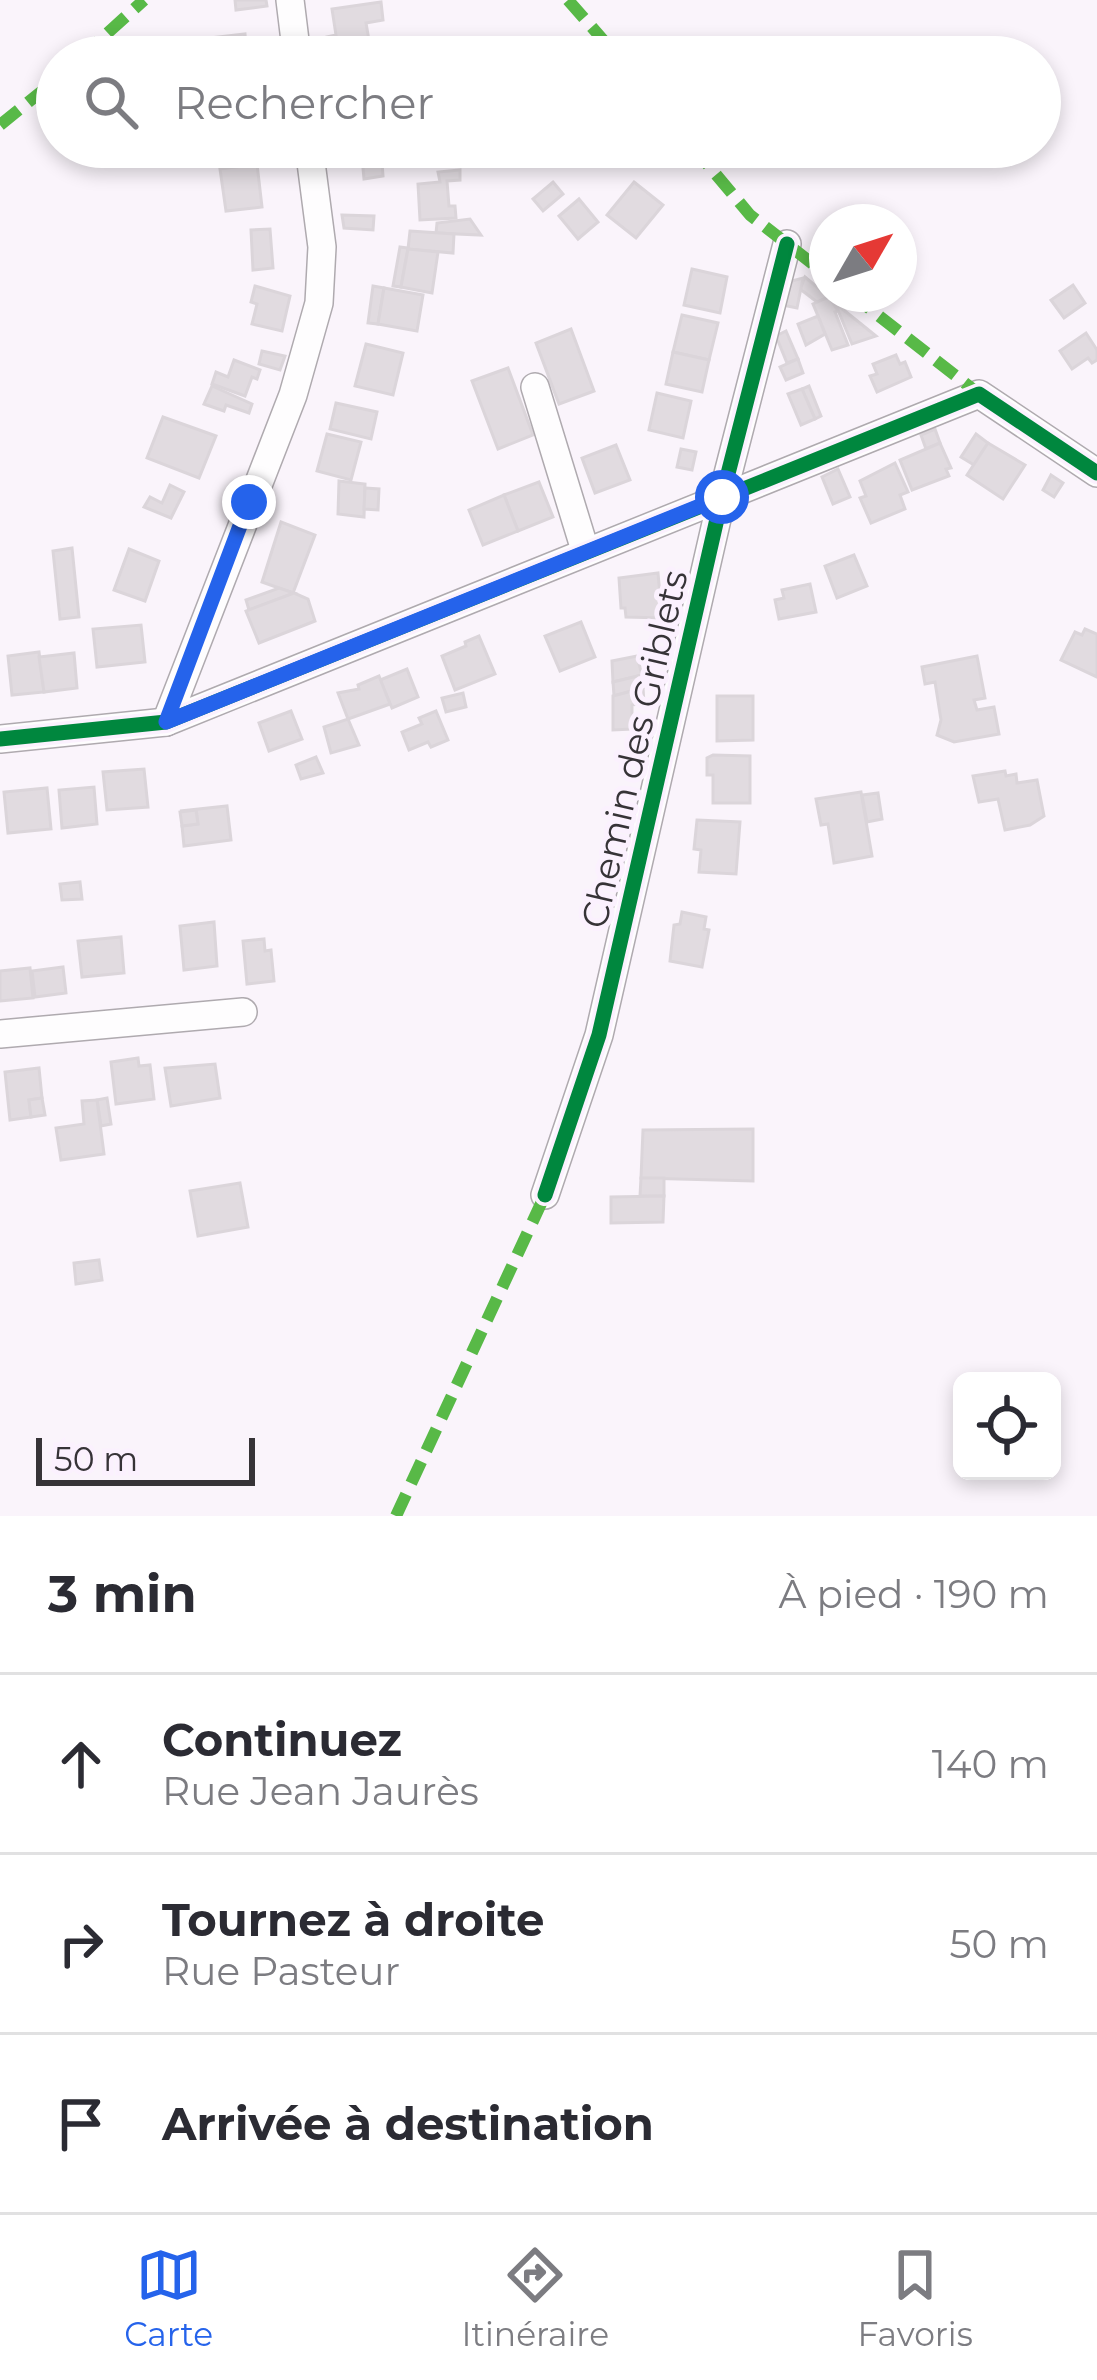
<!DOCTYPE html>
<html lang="fr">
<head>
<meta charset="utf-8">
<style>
	body { margin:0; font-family:Montserrat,sans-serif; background:#f7f7f7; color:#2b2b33 }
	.controls { position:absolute; right:36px; bottom:36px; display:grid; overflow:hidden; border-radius:18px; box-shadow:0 6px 18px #0003 }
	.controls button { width:108px; height:108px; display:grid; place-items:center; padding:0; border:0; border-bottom:3px solid #e1e1e2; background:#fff; color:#2b2b33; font:60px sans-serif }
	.compass { position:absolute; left:809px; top:204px; width:108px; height:108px; border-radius:50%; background:#fff; box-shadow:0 6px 18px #0003; rotate:51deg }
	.scale { position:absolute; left:36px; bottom:30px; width:219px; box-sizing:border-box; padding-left:12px; border:6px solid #363337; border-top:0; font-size:33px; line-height:42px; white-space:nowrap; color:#363337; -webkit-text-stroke:9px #fbf1fe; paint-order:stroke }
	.stop { position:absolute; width:36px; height:36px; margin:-27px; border:9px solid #2563eb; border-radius:50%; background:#fff }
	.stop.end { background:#2563eb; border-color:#fff; box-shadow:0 3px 12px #0008 }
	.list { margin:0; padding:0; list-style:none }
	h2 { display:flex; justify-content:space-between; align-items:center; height:156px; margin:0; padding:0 48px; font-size:51px }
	h2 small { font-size:39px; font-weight:400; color:#7c7c81 }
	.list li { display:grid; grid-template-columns:78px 1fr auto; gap:36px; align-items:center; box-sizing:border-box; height:180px; padding:0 48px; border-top:3px solid #e1e1e2 }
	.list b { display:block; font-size:45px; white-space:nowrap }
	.list p { margin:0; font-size:39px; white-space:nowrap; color:#7c7c81 }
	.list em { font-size:39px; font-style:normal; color:#7c7c81 }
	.icon { flex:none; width:66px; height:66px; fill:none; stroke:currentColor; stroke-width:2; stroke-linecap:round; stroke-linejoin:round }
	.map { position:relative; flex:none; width:1097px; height:1516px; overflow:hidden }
	.search { position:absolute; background:#fff; box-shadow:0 6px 18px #0003; left:36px; right:36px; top:36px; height:132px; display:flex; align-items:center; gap:30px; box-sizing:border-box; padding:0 42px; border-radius:66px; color:#7c7c81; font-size:45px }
	.sheet { height:696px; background:#fff }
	nav { display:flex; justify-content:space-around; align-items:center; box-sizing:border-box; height:168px; border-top:3px solid #e1e1e2; background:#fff; font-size:33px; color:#7c7c81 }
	nav a { display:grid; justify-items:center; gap:6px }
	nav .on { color:#2563eb }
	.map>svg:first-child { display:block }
	.building { fill:#e1dbe0; stroke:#dbd5da; stroke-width:3 }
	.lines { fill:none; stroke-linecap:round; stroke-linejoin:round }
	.minor-casing { stroke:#afaaaf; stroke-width:30 }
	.minor { stroke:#fefdfe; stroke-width:27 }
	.quiet { stroke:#58b947; stroke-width:12; stroke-dasharray:24 12; stroke-linecap:butt }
	.cycleway-casing { stroke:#fbf1fe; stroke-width:22 }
	.cycleway { stroke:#00873e; stroke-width:15 }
	.route { stroke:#2563eb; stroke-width:15 }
	.labels { text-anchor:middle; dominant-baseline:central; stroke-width:10; stroke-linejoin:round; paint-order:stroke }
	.street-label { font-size:36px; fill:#363337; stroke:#fbf1fe }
</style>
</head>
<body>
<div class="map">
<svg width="1097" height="1516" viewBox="0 0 1097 1516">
	<rect width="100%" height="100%" fill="#faf4fb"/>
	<g class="building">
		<path d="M235,0H266L267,6L236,10Z"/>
		<path d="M381,2L383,20L366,23L370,46L330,51L327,37L336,35L332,9Z"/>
		<path d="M245,34L247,57H210L209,38Z"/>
		<path d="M179,147H207L209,159L181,162Z"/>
		<path d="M361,147H392L394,160L382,162L383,176L364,179Z"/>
		<path d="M257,164L262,207L226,211L220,169Z"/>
		<path d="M460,170V180L447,181L449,206H455L456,218L420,220L418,184L440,182L438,172Z"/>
		<path d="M553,182L563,194L543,211L533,199Z"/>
		<path d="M634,182L663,205L636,238L607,215Z"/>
		<path d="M579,199L598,222L578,239L559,216Z"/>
		<path d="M342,215L374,216L373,230L344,228Z"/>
		<path d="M470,219L481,235L436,233L437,223Z"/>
		<path d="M270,229L273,268L253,270L251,230Z"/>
		<path d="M410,231L454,234L453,253L408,249Z"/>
		<path d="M400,247L408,248L401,287L393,286Z"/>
		<path d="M408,249L438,252L432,293L401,287Z"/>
		<path d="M692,269L727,277L720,313L684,305Z"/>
		<path d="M805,277L829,297L817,302L800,289Z"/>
		<path d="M803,278L797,308L783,305L788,282Z"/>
		<path d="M1073,285L1085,303L1064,318L1051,300Z"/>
		<path d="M255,286L290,296L282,331L252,324L257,304L251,302Z"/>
		<path d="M373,286L384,288L378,324L368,323Z"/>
		<path d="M384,288L423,295L417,331L378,324Z"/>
		<path d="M829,297L838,311L835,312L848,345L832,350L813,304Z"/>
		<path d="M835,303L876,336L852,344Z"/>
		<path d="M682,315L718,323L709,360L673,352Z"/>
		<path d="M818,316L825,334L806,345L798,324Z"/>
		<path d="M571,329L594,391L559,404L536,343Z"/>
		<path d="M786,331L798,359L787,363L776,336Z"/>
		<path d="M1086,333L1097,350V360L1092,363L1088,358L1072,369L1060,351Z"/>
		<path d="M366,344L403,353L393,395L355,386Z"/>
		<path d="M262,351L285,356L280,370L259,364Z"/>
		<path d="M673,352L709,360L702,392L666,384Z"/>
		<path d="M896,355L900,364L905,362L911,377L877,392L870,376L877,374L873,364Z"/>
		<path d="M798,359L803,373L786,380L780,367Z"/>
		<path d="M234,360L260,370L257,379L252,377L245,396L212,384L216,372L228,377Z"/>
		<path d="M508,368L533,435L498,449L472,381Z"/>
		<path d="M212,386L252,404L249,413L226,405L224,411L204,404Z"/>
		<path d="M809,386L821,416L815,419L802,389Z"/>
		<path d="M802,389L815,419L801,425L788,394Z"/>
		<path d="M657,393L691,401L683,438L649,430Z"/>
		<path d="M336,403L377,412L371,439L330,429Z"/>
		<path d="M163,417L216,436L199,478L147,458Z"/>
		<path d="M935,429L940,443L926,449L921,435Z"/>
		<path d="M327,434L361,442L351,480L317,471Z"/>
		<path d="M976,434L988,443L974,465L961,457Z"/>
		<path d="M940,443L951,468L946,469L949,476L912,490L900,460Z"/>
		<path d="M988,443L1025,465L1003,499L967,475Z"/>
		<path d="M616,445L630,480L595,493L582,458Z"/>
		<path d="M681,449L696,452L692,470L677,467Z"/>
		<path d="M895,463L908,492L900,495L905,509L871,523L860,498L866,496L860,481Z"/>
		<path d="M838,469L850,497L833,504L822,477Z"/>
		<path d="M1051,475L1063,483L1054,497L1043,490Z"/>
		<path d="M339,481L365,484L364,517L338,514Z"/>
		<path d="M539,482L553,517L518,531L504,495Z"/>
		<path d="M170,485L184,492L171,518L144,507L150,497L162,503Z"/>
		<path d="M365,488L379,489L378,510L364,509Z"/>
		<path d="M504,495L518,531L483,545L469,510Z"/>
		<path d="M281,522L315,535L293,593L262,582Z"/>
		<path d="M72,548L79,617L60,619L53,551Z"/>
		<path d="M129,549L159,561L145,601L114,590Z"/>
		<path d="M854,555L867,586L837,598L825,566Z"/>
		<path d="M658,573L662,618L626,617L625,608H621L619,578Z"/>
		<path d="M810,584L816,612L779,619L775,600L784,598L782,590Z"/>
		<path d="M279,588L294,593L249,610L246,600Z"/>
		<path d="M294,593L308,599L315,621L259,643L246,611Z"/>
		<path d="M581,622L595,657L560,671L545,636Z"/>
		<path d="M141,625L145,662L97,667L93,629Z"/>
		<path d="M1085,629L1097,634V677L1061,660L1075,632L1082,635Z"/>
		<path d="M479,636L495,674L455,690L442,656L466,646L465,642Z"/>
		<path d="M39,652L44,692L12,695L8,656Z"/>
		<path d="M74,653L77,688L44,692L39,657Z"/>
		<path d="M637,656L642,675L613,682L612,661Z"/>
		<path d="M977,656L985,698L974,700L977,710L994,707L999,734L954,742L937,735L941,720L935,682L925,684L922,667Z"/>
		<path d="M407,669L418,697L392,708L380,680Z"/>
		<path d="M642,675L643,688L614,696L613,682Z"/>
		<path d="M379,676L390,704L348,719L338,693L359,689L358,685Z"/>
		<path d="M643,688L644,703L632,705V729L613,730V696Z"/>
		<path d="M463,693L466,707L446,712L442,698Z"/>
		<path d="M717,696H753V740L717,741Z"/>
		<path d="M291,711L302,739L269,751L259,723Z"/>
		<path d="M436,711L448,740L431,747L428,742L409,750L402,732L422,724L419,718Z"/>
		<path d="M348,719L359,745L331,753L324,727Z"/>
		<path d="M713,755L750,756V803H713V775H707V758Z"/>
		<path d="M316,757L323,773L301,779L296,765Z"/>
		<path d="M144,769L148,807L107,810L103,772Z"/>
		<path d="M1005,771L1006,776L1016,774L1017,783L1037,780L1044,816L1030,825L1005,830L998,799L979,802L973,776Z"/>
		<path d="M94,787L97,824L62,828L59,790Z"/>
		<path d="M47,788L51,829L8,833L4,792Z"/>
		<path d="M861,792L872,856L834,863L828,824L821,825L816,799Z"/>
		<path d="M878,793L882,819L867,822L862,795Z"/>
		<path d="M227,806L231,840L184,846L182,826L198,824L196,810L180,811Z"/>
		<path d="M196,810L198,824L182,826L180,812Z"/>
		<path d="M697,820L740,822L736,874L699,872L701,850L694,849Z"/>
		<path d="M80,882L82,899L62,900L60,884Z"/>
		<path d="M682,912L706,917L704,929L709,930L702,967L670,961L674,925L680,924Z"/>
		<path d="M214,922L217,966L184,970L180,926Z"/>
		<path d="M121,937L124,973L82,977L78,941Z"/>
		<path d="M264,939L265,951L271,950L274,981L247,984L243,941Z"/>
		<path d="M63,967L66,993L35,997L32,971Z"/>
		<path d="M30,968L33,998L0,1001V971Z"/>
		<path d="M138,1058L139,1066L150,1065L154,1099L116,1104L111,1062Z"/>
		<path d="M215,1064L220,1098L171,1106L165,1068Z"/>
		<path d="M39,1068L42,1098L29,1100L31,1117L10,1120L5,1072Z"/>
		<path d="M42,1098L45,1115L31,1117L29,1100Z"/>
		<path d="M107,1098L111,1124L101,1126L97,1100Z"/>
		<path d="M97,1100L104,1154L61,1160L56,1128L84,1124L82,1101Z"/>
		<path d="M753,1129V1181L641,1178L643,1130Z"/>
		<path d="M641,1178H664V1196H640Z"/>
		<path d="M240,1183L248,1227L198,1236L190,1191Z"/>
		<path d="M664,1196L663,1222L611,1223V1197Z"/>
		<path d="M99,1260L102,1280L76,1284L74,1263Z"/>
	</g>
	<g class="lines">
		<defs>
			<g id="minor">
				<path d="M290,0L297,57"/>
				<path d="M535,387L585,550"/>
				<path d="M166,722L293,395L319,303L322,247L309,147"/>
				<path d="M0,739L166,722L979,394L1097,473"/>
				<path d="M0,1034L243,1012"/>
				<path d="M545,1195L599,1035L722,497L787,244"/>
			</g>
		</defs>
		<use href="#minor" class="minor-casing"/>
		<use href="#minor" class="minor"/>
		<g class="quiet">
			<path d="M568,0L618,57"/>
			<path d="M81,57L144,0"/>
			<path d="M0,125L57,79"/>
			<path d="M693,147L750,215L827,275"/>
			<path d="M851,294L979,394"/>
			<path d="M396,1516L545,1195"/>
		</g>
		<defs>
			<g id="cycleway">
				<path d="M0,739L166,722L979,394L1097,473"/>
				<path d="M545,1195L599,1035L722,497L787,244"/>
			</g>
		</defs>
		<use href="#cycleway" class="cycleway-casing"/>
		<use href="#cycleway" class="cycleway"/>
	</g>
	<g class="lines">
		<path class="route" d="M249,502L166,722L722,497"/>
	</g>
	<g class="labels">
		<g class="street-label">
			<text transform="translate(634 749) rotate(-77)">Chemin des Griblets</text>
		</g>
	</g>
</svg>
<div class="controls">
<button><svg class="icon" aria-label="locate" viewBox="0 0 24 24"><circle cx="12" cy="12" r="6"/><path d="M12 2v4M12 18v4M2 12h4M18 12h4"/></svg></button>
</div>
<svg class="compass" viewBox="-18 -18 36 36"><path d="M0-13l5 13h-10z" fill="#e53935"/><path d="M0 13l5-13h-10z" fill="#7c7c81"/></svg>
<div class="scale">50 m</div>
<div class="stop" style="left:722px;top:497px"></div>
<div class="stop end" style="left:249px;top:502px"></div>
<div class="search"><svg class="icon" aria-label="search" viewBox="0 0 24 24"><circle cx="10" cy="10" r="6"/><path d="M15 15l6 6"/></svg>Rechercher</div>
</div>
<section class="sheet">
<h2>3 min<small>À pied · 190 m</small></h2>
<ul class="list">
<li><svg class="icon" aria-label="ahead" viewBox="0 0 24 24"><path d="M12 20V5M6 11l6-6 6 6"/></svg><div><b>Continuez</b><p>Rue Jean Jaurès</p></div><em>140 m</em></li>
<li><svg class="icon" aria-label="right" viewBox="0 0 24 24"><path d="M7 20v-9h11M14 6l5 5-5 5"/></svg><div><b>Tournez à droite</b><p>Rue Pasteur</p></div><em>50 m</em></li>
<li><svg class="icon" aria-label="arrive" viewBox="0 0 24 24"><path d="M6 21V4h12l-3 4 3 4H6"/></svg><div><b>Arrivée à destination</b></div></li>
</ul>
</section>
<nav>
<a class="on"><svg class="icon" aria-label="map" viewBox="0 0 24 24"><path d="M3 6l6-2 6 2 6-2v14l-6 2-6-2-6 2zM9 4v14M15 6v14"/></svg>Carte</a>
<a><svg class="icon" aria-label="directions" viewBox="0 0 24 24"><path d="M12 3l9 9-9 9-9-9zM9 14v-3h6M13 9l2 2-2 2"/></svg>Itinéraire</a>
<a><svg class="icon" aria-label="saved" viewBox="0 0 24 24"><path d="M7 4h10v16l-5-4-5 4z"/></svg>Favoris</a>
</nav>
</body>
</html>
